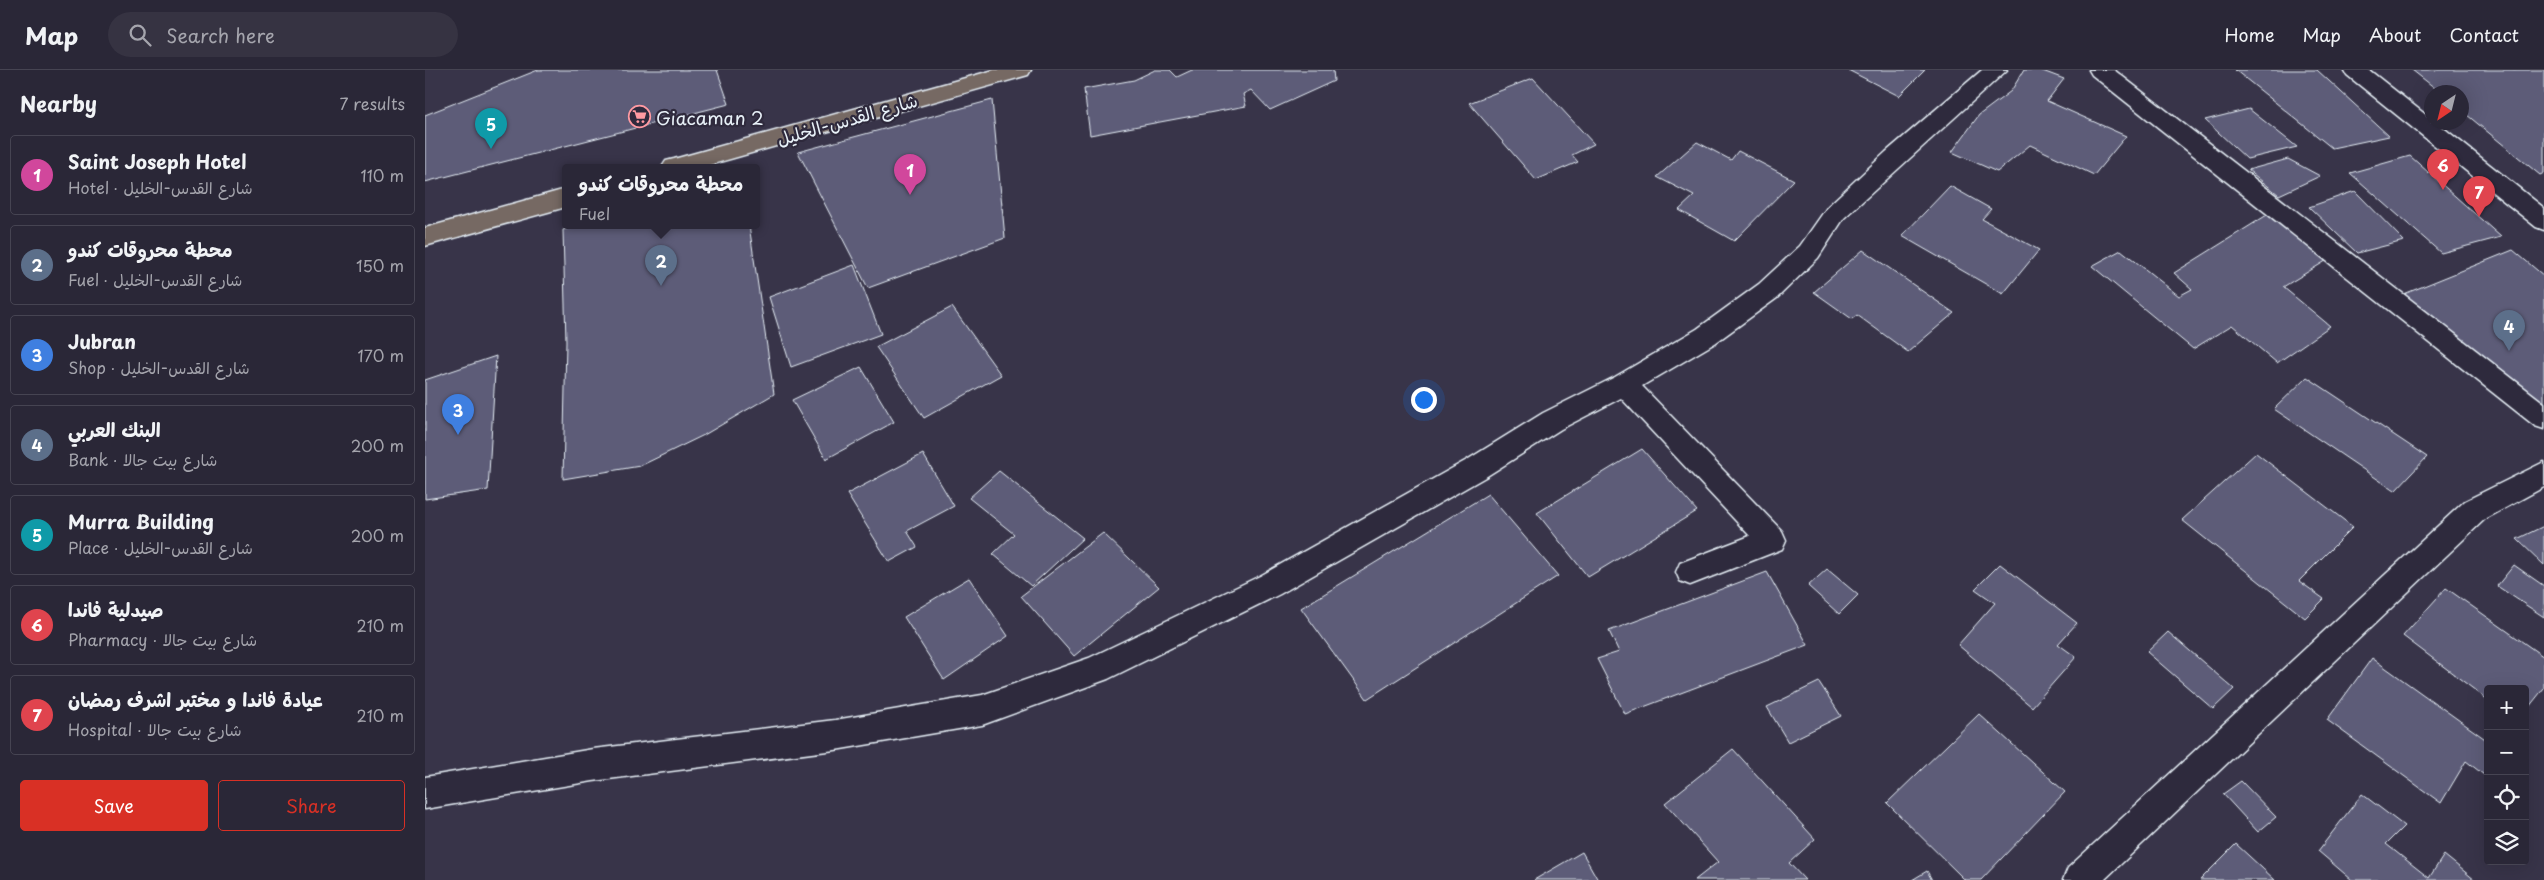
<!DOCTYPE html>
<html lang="en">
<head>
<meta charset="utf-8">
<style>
	body { margin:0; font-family:"Playpen Sans","Playpen Sans Arabic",sans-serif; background:#363342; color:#f1f3f6 }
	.controls { position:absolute; right:15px; bottom:15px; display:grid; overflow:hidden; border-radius:5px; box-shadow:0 5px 20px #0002 }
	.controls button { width:45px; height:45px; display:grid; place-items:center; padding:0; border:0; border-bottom:1px solid #464452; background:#2a2737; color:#f1f3f6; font:25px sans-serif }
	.compass { position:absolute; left:1999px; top:15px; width:45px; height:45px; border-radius:50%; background:#2a2737; box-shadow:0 5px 20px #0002; rotate:215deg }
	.you { position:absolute; left:998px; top:329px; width:18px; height:18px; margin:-12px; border:4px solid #fff; border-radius:50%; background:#1a73e8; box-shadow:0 0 0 8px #1a73e833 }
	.badge { display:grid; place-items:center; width:32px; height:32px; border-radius:50%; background:#d93025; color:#fff; font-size:16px; font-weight:700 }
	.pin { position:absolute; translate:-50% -41px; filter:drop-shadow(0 1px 2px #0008) }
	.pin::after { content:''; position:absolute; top:26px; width:18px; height:15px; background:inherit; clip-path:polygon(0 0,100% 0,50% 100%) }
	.popup { position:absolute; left:137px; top:94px; width:198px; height:65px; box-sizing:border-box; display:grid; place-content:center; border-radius:5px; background:#2a2737; filter:drop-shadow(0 1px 4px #0005); font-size:16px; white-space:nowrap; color:#a5a5ad }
	.popup b { font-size:19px; color:#f1f3f6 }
	.popup::after { content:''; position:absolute; left:50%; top:100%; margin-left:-10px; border:10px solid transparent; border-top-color:#2a2737 }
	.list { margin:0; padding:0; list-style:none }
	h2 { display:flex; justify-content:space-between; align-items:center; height:65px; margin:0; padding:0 20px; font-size:21px }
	h2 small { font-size:16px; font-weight:400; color:#a5a5ad }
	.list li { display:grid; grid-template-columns:32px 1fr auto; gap:15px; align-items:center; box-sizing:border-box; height:80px; margin:0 10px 10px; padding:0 10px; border:1px solid #464452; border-radius:5px }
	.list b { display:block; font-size:19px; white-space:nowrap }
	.list p { margin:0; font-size:16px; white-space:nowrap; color:#a5a5ad }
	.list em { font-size:16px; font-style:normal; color:#a5a5ad }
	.actions { display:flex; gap:10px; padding:15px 20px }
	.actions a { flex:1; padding:11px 0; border:1px solid #d93025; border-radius:5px; text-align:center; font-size:18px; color:#d93025 }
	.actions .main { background:#d93025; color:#fff }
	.icon { flex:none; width:28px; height:28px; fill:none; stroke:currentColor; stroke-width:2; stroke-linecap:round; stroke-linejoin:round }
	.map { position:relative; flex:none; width:2119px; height:810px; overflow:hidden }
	header { display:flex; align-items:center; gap:30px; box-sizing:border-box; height:70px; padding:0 25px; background:#2a2737; border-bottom:1px solid #464452 }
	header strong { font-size:24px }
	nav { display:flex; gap:28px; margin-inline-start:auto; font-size:18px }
	.search { width:350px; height:45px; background:#363342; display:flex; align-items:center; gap:12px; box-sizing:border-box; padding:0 18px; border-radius:28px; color:#a5a5ad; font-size:19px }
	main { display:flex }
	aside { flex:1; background:#2a2737 }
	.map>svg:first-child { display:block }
	.building { fill:#5d5b78; stroke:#e8f1f8 }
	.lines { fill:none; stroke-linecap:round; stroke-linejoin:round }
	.minor-casing { stroke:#e8f1f8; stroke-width:3 }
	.major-casing { stroke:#e8f1f8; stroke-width:3 }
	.minor { fill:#2f2a3d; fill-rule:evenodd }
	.major { fill:#766964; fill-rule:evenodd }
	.labels { text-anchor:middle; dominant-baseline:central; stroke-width:4.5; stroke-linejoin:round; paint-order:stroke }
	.poi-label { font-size:18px; fill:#e8f1f8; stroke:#2f2a3d; text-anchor:start }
	.street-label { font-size:18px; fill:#e8f1f8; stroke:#2f2a3d }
</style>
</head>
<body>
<header>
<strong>Map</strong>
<div class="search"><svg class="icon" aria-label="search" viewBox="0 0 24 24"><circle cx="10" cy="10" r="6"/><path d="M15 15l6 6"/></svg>Search here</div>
<nav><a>Home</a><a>Map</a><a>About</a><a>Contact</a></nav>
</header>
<main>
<aside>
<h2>Nearby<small>7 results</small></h2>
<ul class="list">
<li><span class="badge" style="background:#d1479c">1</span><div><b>Saint Joseph Hotel</b><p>Hotel · شارع القدس-الخليل</p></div><em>110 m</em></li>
<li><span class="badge" style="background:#5c6f8a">2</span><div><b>محطة محروقات كندو</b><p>Fuel · شارع القدس-الخليل</p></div><em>150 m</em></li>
<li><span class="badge" style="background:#3f7fe0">3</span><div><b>Jubran</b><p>Shop · شارع القدس-الخليل</p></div><em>170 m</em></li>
<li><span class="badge" style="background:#5c6f8a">4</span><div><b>البنك العربي</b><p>Bank · شارع بيت جالا</p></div><em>200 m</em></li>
<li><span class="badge" style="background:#0f9aa8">5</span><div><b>Murra Building</b><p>Place · شارع القدس-الخليل</p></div><em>200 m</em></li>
<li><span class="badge" style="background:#e0444e">6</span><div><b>صيدلية فاندا</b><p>Pharmacy · شارع بيت جالا</p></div><em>210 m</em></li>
<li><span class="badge" style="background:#e0444e">7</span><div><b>عيادة فاندا و مختبر اشرف رمضان</b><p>Hospital · شارع بيت جالا</p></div><em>210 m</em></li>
</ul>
<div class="actions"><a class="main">Save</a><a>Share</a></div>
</aside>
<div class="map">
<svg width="2119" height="810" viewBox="0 0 2119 810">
	<rect width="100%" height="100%" fill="#383449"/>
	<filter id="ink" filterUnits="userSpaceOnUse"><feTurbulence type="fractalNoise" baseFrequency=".02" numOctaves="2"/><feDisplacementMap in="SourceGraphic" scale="10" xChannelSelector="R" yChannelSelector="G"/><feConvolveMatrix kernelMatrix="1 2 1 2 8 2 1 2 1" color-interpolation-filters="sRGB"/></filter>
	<g filter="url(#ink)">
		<g class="building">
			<path d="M113,0H292L304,34L0,112V45Z"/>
			<path d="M730,0H745L752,7L767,0H908L909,11L845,40L826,20L818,24L821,36L665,65L659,19L709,10Z"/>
			<path d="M1423,0H1500L1474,26Z"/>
			<path d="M1599,0H1615L1639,9L1622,31L1701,66L1669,105L1605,75L1572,102L1527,82L1554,45L1586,21Z"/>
			<path d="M1810,0H1892L1964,66L1907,78Z"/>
			<path d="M1987,0H2119V103L2115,105L2036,40V22H2015Z"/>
			<path d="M1108,8L1169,74L1147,85L1153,92L1111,110L1044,33Z"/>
			<path d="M567,30L580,168L443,218L373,82Z"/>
			<path d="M1824,39L1872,77L1822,89L1780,50Z"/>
			<path d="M1272,72L1306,90L1313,81L1369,110L1309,171L1254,140L1269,126L1232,107Z"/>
			<path d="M1985,86L2076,167L2016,183L1925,103Z"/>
			<path d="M1863,89L1895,106L1854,125L1823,100Z"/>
			<path d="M1525,116L1566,139L1557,149L1614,180L1578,224L1477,166Z"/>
			<path d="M1930,121L1979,171L1932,183L1884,137Z"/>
			<path d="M1842,145L1904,189L1858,217L1905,256L1852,293L1807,255L1768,279L1667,196L1696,180L1754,226L1767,219L1749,203Z"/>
			<path d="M155,155H324L349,324L279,365L215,396L138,409L141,272L138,160Z"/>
			<path d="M1438,180L1529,243L1483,282L1432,245L1427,249L1389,222Z"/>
			<path d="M2088,180L2119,206V338L1979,224Z"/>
			<path d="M429,195L456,264L366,297L344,227Z"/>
			<path d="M527,237L576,305L499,348L451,277Z"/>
			<path d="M71,286L63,420L0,429V310Z"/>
			<path d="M436,297L469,352L401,389L367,330Z"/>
			<path d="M1882,307L2002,387L1970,421L1849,339Z"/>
			<path d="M1217,379L1272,441L1163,507L1112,443Z"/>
			<path d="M1831,383L1928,457L1874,511L1899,529L1880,548L1757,450Z"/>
			<path d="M498,384L529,436L482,461L492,477L464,492L422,424Z"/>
			<path d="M574,401L658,468L606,516L568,484L589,464L544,428Z"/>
			<path d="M1063,424L1133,506L942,629L876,538Z"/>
			<path d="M2119,456V495L2092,469Z"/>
			<path d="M678,463L734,517L649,586L596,526Z"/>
			<path d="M1575,494L1652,553L1633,574L1651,587L1607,637L1533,575L1570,533L1550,519Z"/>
			<path d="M2089,495L2119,516V547L2072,516Z"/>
			<path d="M1402,499L1433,525L1414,544L1383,516Z"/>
			<path d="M1342,502L1383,575L1200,644L1172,589L1194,582L1184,561Z"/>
			<path d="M544,508L583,566L519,610L479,547Z"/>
			<path d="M2021,518L2119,587V618L2100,642V619H2063V630L1978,566Z"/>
			<path d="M1743,562L1809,619L1788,639L1722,582Z"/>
			<path d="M1947,588L2063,671V708L2041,691L2016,733L1902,650Z"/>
			<path d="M1394,612L1416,646L1363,672L1342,637Z"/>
			<path d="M1554,644L1640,722L1556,810H1540L1462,733Z"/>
			<path d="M1308,679L1390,769L1364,793L1380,810H1270L1293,792L1240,733Z"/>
			<path d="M1816,711L1851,747L1833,762L1798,724Z"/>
			<path d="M1937,724L1979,756L1961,774L2004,808L2019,785L2050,810H1927L1893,781Z"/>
			<path d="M1811,774L1850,810H1775Z"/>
			<path d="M1157,782L1173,810H1109Z"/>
			<path d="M1502,801L1507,810H1487Z"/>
		</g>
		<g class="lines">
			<defs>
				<g id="minor">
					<path d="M1557,0H1582L1419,148L1393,188L1352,228L1290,273L1217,316L1357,461L1361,470L1357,479L1265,515L1255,511L1251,502L1255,493L1325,466L1196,328L1136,359L1062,406L855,524L683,609L557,655L410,680L168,711L0,739V707L168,679L410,650L557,625L664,588L835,506L1042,390L1118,343L1190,307L1272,259L1334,214L1375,176L1403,136L1461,82Z"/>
					<path d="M1664,0H1689L2119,333V359L2110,356L1667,5Z"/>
					<path d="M1919,0H1944L2006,49V52H2011L2119,138V160L2111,157L1922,5Z"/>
					<path d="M2119,392V417L2060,449L1679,810H1638L1643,798L2040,431Z"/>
				</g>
				<g id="major">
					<path d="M569,0H606L603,5L277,97H237L241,91L249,89Z"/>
					<path d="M141,119V137L0,176V158Z"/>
				</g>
			</defs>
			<use href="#minor" class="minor-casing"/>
			<use href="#major" class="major-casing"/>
			<use href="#minor" class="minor"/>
			<use href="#major" class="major"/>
		</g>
	</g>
	<defs>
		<symbol id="supermarket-ring" viewBox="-11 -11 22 22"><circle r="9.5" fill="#2f2a3d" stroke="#ff9aa2" stroke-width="1.5"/><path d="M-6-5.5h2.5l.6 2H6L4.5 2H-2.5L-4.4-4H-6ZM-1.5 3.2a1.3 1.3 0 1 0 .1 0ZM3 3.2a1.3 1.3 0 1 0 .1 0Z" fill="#ff9aa2"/></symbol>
	</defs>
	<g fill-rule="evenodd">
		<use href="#supermarket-ring" x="202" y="34" width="25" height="25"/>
	</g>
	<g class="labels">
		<g class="poi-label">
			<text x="231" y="47">Giacaman 2</text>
		</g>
		<g class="street-label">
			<text transform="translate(422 49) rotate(-16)">شارع القدس-الخليل</text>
		</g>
	</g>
</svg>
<div class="controls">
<button>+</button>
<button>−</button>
<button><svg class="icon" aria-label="locate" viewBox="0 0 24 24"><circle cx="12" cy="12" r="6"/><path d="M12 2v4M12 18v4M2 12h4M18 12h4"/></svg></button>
<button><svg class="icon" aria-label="layers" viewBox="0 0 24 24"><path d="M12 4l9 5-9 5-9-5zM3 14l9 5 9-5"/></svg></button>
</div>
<svg class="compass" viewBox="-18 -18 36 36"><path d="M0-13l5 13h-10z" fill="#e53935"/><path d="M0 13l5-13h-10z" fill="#a5a5ad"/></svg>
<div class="you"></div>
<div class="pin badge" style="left:485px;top:125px;background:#d1479c">1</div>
<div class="pin badge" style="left:236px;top:216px;background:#5c6f8a">2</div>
<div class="popup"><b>محطة محروقات كندو</b>Fuel</div>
<div class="pin badge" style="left:33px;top:365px;background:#3f7fe0">3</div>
<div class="pin badge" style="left:2084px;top:281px;background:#5c6f8a">4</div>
<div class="pin badge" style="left:66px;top:79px;background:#0f9aa8">5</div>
<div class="pin badge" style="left:2018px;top:120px;background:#e0444e">6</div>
<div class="pin badge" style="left:2054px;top:147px;background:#e0444e">7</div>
</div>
</main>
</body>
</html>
